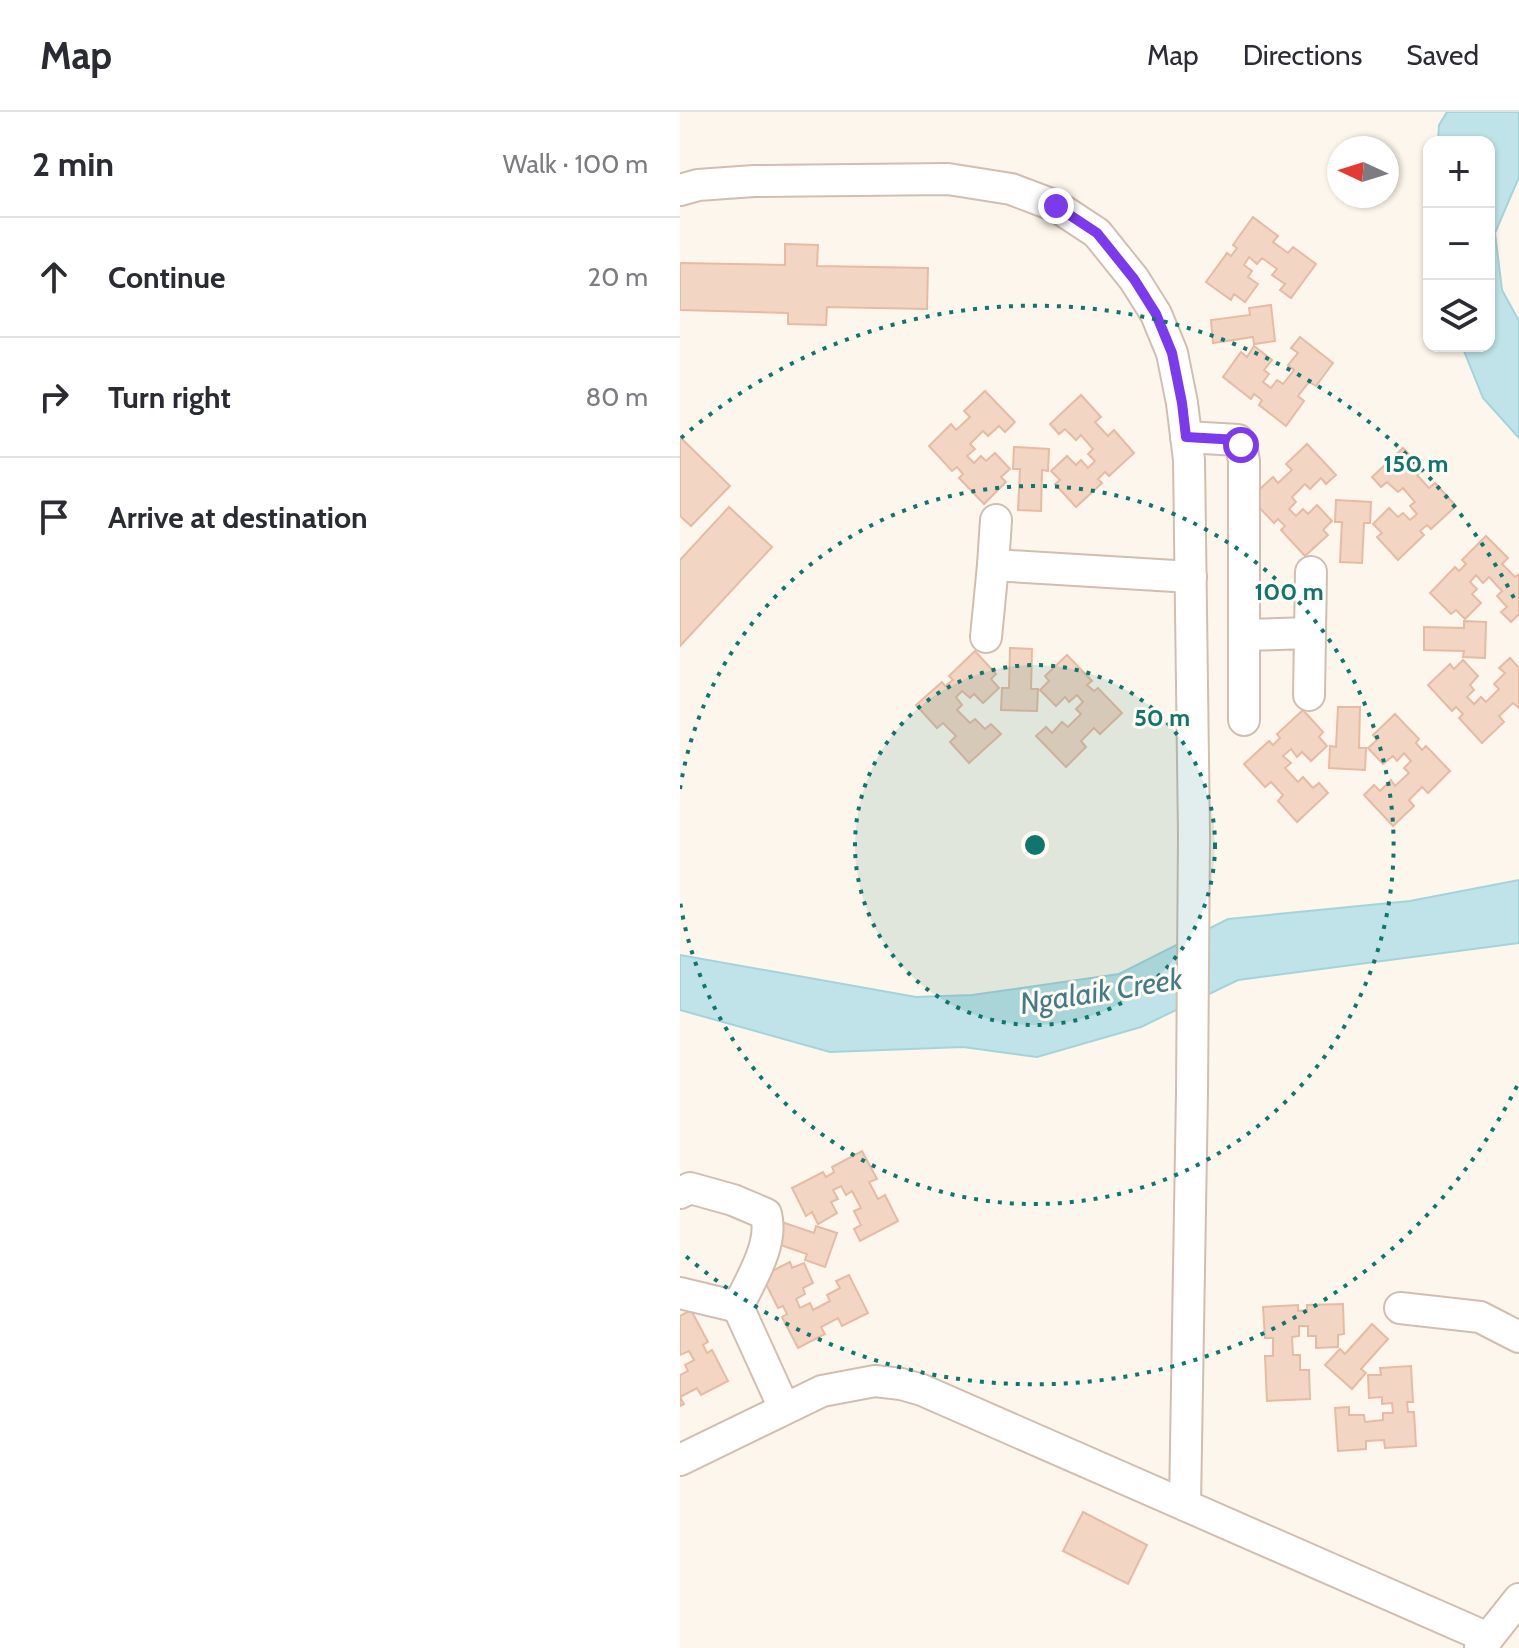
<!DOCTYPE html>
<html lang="en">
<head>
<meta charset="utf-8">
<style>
	body { margin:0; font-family:Cabin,sans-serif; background:#f7f7f7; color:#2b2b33 }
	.controls { position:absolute; right:24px; top:24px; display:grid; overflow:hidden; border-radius:16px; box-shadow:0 2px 6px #0004 }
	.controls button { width:72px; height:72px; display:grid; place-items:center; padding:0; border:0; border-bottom:2px solid #e1e1e2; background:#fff; color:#2b2b33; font:40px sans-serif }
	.compass { position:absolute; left:647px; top:24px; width:72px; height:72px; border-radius:50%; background:#fff; box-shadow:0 2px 6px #0004; rotate:274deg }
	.stop { position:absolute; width:24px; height:24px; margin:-18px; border:6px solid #7c3aed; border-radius:50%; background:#fff }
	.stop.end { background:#7c3aed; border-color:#fff; box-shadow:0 2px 8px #0008 }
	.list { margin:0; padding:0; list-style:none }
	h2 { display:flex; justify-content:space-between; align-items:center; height:104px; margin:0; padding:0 32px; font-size:34px }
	h2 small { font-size:26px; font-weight:400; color:#7c7c81 }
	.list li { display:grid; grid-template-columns:52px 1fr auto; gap:24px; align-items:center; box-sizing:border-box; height:120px; padding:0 32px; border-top:2px solid #e1e1e2 }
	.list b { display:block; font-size:30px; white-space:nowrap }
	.list em { font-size:26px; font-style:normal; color:#7c7c81 }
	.icon { flex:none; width:44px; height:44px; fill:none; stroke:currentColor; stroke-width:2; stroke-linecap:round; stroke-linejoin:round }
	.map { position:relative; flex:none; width:839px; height:1536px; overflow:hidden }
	header { display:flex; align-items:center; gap:48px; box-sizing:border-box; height:112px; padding:0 40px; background:#fff; border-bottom:2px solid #e1e1e2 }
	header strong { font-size:38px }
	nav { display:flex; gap:44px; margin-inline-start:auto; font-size:28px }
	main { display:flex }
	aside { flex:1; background:#fff }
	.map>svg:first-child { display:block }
	.water { fill:#bfe3e8; stroke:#a5d3da; stroke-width:2 }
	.building { fill:#f3d5c3; stroke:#e6bba3; stroke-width:2 }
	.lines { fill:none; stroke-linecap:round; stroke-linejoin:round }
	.minor-casing { stroke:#d1beb0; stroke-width:34 }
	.minor { stroke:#fff; stroke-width:30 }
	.route { stroke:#7c3aed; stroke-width:10 }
	.ring { fill:none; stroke:#0f766e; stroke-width:4; stroke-dasharray:4 8 }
	.labels { text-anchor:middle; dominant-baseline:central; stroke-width:6; stroke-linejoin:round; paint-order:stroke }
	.water-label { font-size:30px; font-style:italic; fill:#437c86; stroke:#fffaf3 }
	.centre { fill:#0f766e; stroke:#fffaf3; stroke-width:4 }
	.ring-label { font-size:24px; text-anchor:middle; font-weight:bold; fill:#0f766e; stroke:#fffaf3; stroke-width:6; stroke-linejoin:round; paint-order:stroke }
</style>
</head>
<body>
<header>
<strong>Map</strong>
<nav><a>Map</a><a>Directions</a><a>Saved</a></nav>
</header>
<main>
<aside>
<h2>2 min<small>Walk · 100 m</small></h2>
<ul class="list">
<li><svg class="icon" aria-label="ahead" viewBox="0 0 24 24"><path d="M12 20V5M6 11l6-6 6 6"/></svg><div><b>Continue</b></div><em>20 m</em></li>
<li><svg class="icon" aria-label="right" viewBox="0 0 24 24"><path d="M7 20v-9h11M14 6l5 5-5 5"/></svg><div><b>Turn right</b></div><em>80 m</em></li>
<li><svg class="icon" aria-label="arrive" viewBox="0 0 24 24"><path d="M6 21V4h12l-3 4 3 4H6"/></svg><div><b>Arrive at destination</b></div></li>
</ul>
</aside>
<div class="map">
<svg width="839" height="1536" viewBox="0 0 839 1536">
	<rect width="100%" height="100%" fill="#fdf6ec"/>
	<g class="water">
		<path d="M767,0H839V65L815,121L822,178L839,209V326L803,286L782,234H809V30H758L759,13Z"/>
		<path d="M839,768V831L558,868L461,915L357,945L283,935L150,940L0,898V843L236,885L292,883L439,862L548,807L730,789Z"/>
	</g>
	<g class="building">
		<path d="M573,105L598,124L593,130L608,141L613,135L636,152L611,186L600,178L605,172L592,163L597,157L582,146L577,152L569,145L564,153L572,159L568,165L578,172L565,190L554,182L551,188L526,170L547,141L551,144L557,136L553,133Z"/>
		<path d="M105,132L138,133L137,154L248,156L247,197L147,195L146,213L108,212V201L0,198V151L105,153Z"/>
		<path d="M591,193L595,229L574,232L573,225L533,231L531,208L570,203L569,196Z"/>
		<path d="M620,225L653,251L636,274L629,270L618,284L624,289L606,314L579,293L582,288L574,282L571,287L543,265L561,240L567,245L574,234L592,248L584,258L589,262L583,270L591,276L597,268L603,272L614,258L608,253L618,241L611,236Z"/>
		<path d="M305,279L335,310L325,320L319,314L308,324L303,319L290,332L295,337L287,344L294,351L301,344L306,349L315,341L330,357L321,365L326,370L304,392L279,366L283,362L277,355L272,359L249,334L271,312L276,318L290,305L284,299Z"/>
		<path d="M401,283L421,305L415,310L428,324L434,318L454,341L429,364L425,360L418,367L422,371L396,395L375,372L380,368L371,359L387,344L396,353L401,348L408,356L415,349L408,342L413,337L401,323L396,328L385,317L379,322L370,312Z"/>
		<path d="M0,325L50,374L11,414L0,404Z"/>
		<path d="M627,332L656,363L646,372L641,366L630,377L625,372L612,385L616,390L609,397L616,404L623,397L628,402L637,393L652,409L643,418L648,423L625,444L601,418L605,414L598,407L594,411L570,386L593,365L598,371L612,358L606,352Z"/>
		<path d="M334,335L369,337L368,359L362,358L361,399L338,398L340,357H333Z"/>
		<path d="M723,336L743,357L737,363L749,376L755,371L776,394L751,417L747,413L740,419L744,423L718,448L697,425L702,421L693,412L709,396L718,405L723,401L730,408L737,402L730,394L735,390L723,376L718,380L707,370L701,375L692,365Z"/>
		<path d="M656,388L691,390L690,411H684L682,451L660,450L662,410H655Z"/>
		<path d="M49,395L92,435L0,534V448Z"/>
		<path d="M806,424L828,446L822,452L835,465L839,462V502L831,510L821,500L827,495L817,484L822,479L809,465L803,471L796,463L790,470L797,477L792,482L801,491L785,507L776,498L771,502L750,481L775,455L779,459L786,452L782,448Z"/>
		<path d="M784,509L806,510L805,546L783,545L784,539L744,538V515L784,516Z"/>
		<path d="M330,536L352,537L351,577H358L357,599L321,598L322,576H329Z"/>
		<path d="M295,539L316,562L311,567L319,576L303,591L294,582L290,586L282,579L276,585L282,593L277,598L290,611L295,607L305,617L311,612L321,622L289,651L270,630L276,624L263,611L257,616L236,593L262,570L265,574L273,568L269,564Z"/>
		<path d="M387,543L412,569L407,573L414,579L418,576L442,601L420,622L414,616L401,629L406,635L386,655L356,624L366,615L372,621L382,610L388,615L401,602L396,597L403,590L397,583L389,590L385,585L376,594L360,578L369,569L365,564Z"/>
		<path d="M830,546L839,556V596L833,591L819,604L824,610L802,631L779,606L783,602L776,595L772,599L748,573L770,552L774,557L783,548L798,564L790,573L794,578L787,585L794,592L801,585L806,590L819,577L814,572L825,561L819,556Z"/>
		<path d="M658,595H680L679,636H686L685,658L649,656L650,634L656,635Z"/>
		<path d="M623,598L643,620L639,625L647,634L631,649L622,640L617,645L611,637L603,644L611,651L605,656L618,670L623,665L633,676L639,671L648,681L617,710L598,689L603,683L591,670L585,675L564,652L589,629L593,633L600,626L597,622Z"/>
		<path d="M715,602L739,627L736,631L742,638L746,634L770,659L748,681L742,675L729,688L734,694L713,714L684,683L694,673L700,679L711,668L715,674L729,661L724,656L731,649L724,641L717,649L713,644L703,652L688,636L697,628L693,623Z"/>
		<path d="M182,1039L197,1067L189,1070L198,1087L205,1083L218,1109L180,1129L174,1117L181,1113L174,1099L181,1096L172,1079L166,1083L161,1074L153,1078L158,1087L151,1090L157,1101L138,1112L132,1100L126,1104L112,1076L143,1060L146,1065L154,1060L152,1055Z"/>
		<path d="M96,1108L134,1121L136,1114L157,1121L145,1155L125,1148L127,1142L89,1129Z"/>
		<path d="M110,1150L112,1156L124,1151L133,1171L123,1176L125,1182L116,1187L120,1196L130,1191L133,1198L150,1189L147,1183L160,1176L156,1169L169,1163L188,1201L162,1214L158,1206L141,1215L145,1222L118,1236L102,1205L107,1202L103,1194L98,1196L82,1164Z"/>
		<path d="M663,1192L664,1222L658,1223V1235L636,1236V1224H628V1214H619V1224L612,1225L613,1243H620V1258H629L630,1287L587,1289L585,1244H593V1226H585L583,1195L618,1193V1199L627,1198V1193Z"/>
		<path d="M11,1198L28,1230L23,1233L27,1241L32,1238L48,1269L21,1283L17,1276L0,1285L4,1292L0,1294V1263L8,1259L5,1253L14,1248L9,1239L0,1243V1204Z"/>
		<path d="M692,1212L708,1227L681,1257L686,1261L672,1277L645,1253L660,1237L665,1242Z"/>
		<path d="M731,1254L733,1290H727L728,1300H734L736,1334L705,1336L704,1328L686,1329V1337L658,1339L655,1296L669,1295V1303H684L685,1310L703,1308V1301H713L712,1291L702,1292V1285L689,1286L688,1263H701L700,1256Z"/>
		<path d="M403,1400L467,1433L448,1472L383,1439Z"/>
	</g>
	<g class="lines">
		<defs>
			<g id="minor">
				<path d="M0,78L18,73L74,69L268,67L331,77L376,94L417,121L454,167L476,202L492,241L502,291L509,348L514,723L512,980L505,1393"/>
				<path d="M506,325L558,328L561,333L564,349V608"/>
				<path d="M313,453L316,408"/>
				<path d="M630,521L631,460"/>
				<path d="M564,523L630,521L629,583"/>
				<path d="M306,525L313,453L511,465"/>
				<path d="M0,1081L10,1076L53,1088L86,1102C94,1133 70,1168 58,1195L104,1296"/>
				<path d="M0,1181L58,1195"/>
				<path d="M720,1196L800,1205L839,1225"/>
				<path d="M0,1348L142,1279L195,1269L221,1272L242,1278L808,1526"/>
				<path d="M800,1536L839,1487"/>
			</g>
		</defs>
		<use href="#minor" class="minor-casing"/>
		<use href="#minor" class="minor"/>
	</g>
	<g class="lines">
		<path class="route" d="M376,94L417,121L454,167L476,202L492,241L502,291L506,325L558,328L561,333"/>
	</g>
	<circle cx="355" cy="733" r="180" fill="#0f766e" fill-opacity=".12"/>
	<g class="ring">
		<circle cx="355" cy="733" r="180"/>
		<path d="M0 677A359 359 0 1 1 0 789"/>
		<path d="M837 974A539 539 0 0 1 1 1140M1 326A539 539 0 0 1 837 492"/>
	</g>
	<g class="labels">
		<g class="water-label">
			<text transform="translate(421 879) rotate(-9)">Ngalaik Creek</text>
		</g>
	</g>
	<circle cx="355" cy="733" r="12" class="centre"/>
	<g class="ring-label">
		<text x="736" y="360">150 m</text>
		<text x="609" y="488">100 m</text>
		<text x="482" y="614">50 m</text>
	</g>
</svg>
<div class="controls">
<button>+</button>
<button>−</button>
<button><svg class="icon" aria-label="layers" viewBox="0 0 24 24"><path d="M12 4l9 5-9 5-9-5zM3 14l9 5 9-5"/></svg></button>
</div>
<svg class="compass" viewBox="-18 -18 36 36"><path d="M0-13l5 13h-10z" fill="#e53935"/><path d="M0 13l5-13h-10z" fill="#7c7c81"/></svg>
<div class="stop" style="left:561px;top:333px"></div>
<div class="stop end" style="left:376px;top:94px"></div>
</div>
</main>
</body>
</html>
